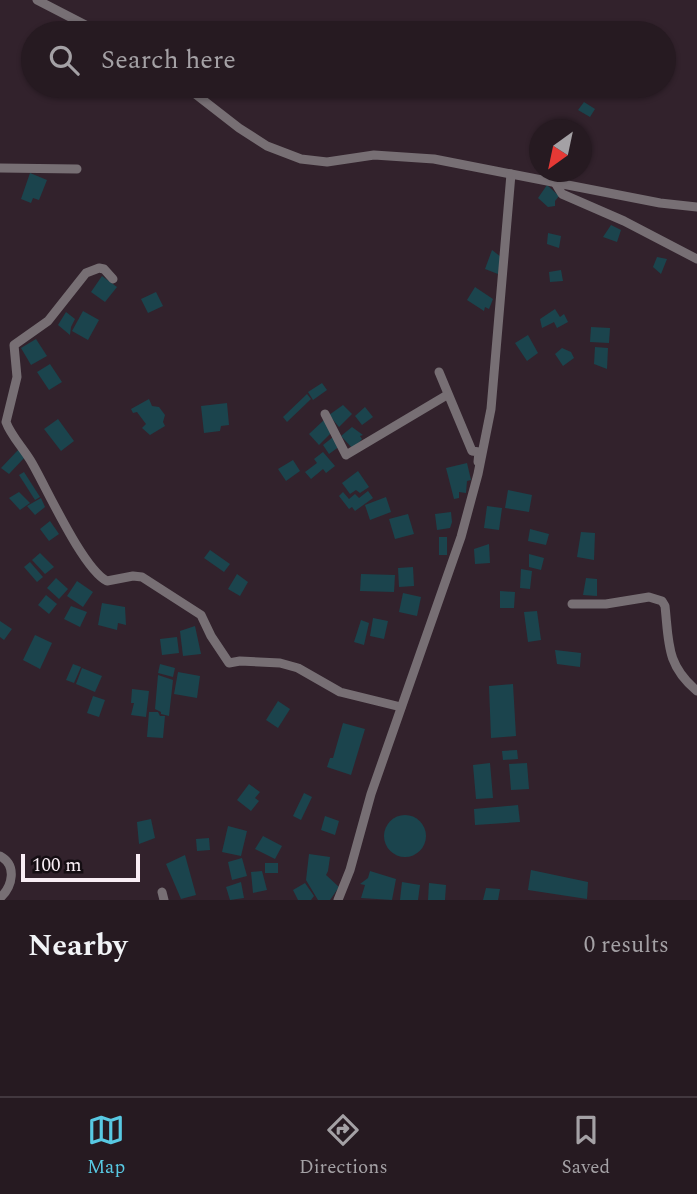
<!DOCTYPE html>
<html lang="en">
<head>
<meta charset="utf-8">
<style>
	body { margin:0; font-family:Spectral,serif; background:#2e232a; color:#f1f3f6 }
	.compass { position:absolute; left:529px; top:119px; width:63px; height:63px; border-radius:50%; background:#261a21; box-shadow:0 2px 5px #0004; rotate:213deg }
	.scale { position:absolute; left:21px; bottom:18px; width:119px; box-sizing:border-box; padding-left:7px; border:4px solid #f9eef5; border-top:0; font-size:19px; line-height:24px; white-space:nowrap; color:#f9eef5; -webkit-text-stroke:5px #150e13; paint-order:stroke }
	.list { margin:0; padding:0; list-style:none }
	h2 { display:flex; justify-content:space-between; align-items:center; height:91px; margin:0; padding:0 28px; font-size:30px }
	h2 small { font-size:23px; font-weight:400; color:#a4a1a5 }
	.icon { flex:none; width:38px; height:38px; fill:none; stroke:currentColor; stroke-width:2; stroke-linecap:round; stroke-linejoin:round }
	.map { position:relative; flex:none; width:697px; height:900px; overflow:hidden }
	.search { position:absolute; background:#261a21; box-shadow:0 2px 5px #0004; left:21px; right:21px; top:21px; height:77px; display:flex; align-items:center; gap:18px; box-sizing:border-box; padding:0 24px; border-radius:38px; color:#a4a1a5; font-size:26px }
	.sheet { height:196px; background:#261a21 }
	nav { display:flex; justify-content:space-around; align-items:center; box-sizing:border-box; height:98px; border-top:2px solid #42383f; background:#261a21; font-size:19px; color:#a4a1a5 }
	nav a { display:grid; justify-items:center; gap:4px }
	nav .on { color:#58c9e3 }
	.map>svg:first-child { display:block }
	.building { fill:#1b444d }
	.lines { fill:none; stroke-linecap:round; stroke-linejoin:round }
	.minor { stroke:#776f74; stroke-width:9 }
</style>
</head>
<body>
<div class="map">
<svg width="697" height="900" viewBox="0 0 697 900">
	<rect width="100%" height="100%" fill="#32222c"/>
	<g class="building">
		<path d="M584,102L595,109L590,117L578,110Z"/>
		<path d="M30,173L47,180L39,200L33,198L31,203L21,199Z"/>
		<path d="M547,185L559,196L555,201V206L548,207L538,198Z"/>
		<path d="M611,225L621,230L617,242L603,237Z"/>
		<path d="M548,233L561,236L559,248L547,244Z"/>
		<path d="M492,250L501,257L498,274L485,269Z"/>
		<path d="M657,257L667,259L661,274L653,267Z"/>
		<path d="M561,270L563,281L550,282L549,272Z"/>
		<path d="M102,276L117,287L105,302L91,292Z"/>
		<path d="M475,287L493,299L489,309L485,307L484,311L467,300Z"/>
		<path d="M156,292L163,306L148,313L141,299Z"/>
		<path d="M555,309L560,317L564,314L568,322L557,328L554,322L542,328L540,319Z"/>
		<path d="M83,311L99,320L88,340L72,331Z"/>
		<path d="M66,312L75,319L71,327L70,335L58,325Z"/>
		<path d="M591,327L610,328L609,343L590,342Z"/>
		<path d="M528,335L538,353L527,361L515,343Z"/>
		<path d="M36,339L47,356L31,365L21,348Z"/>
		<path d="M595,347L608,348L607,369L594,364Z"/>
		<path d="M562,348L571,352L574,358L563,366L555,354Z"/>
		<path d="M50,364L62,382L49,390L37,372Z"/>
		<path d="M322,383L327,390L313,400L308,392Z"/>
		<path d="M307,394L311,399L287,422L283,417Z"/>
		<path d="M149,399L152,406L159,407L165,415L163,422L165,426L150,435L142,428L146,424L137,412L133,413L131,409Z"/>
		<path d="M227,403L229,425L221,426L220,431L204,433L201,406Z"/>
		<path d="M343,405L352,414L339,427L329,415Z"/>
		<path d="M365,407L373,417L362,425L355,416Z"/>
		<path d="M58,419L74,441L61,451L44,429Z"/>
		<path d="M324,420L332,432L319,445L309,434Z"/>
		<path d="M352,427L363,435L360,436L362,439L353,449L341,436Z"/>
		<path d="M333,437L340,446L329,454L323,445Z"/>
		<path d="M19,449L25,457L9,474L1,468Z"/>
		<path d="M323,452L335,466L326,473L323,469L311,479L305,472L317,463L314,459Z"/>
		<path d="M293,460L300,471L286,481L278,469Z"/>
		<path d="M467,463L471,480L467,481L466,493L459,492V498L454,499L446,468Z"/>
		<path d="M358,471L369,487L360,493L356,490L350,494L342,483Z"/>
		<path d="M24,472L40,497L35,500L19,475Z"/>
		<path d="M508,490L532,495L529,512L505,508Z"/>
		<path d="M368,491L373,498L355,511L352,507L349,509L339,496L343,492L349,499L355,494L359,498Z"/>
		<path d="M19,492L30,503L20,510L9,498Z"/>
		<path d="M386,497L391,512L370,520L365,505Z"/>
		<path d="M41,498L45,507L35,515L27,506Z"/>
		<path d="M487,506L502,508L499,530L484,528Z"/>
		<path d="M451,512L452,522L450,528L437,530L435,514Z"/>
		<path d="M408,514L414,534L395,539L389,519Z"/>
		<path d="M50,521L59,534L49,541L40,529Z"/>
		<path d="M530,529L549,534L546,545L528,541Z"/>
		<path d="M581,532L595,533L594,560L577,557Z"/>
		<rect x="439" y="537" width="8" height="18"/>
		<path d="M489,544L490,563L475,564L474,549Z"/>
		<path d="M210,550L230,564L224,572L204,558Z"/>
		<path d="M40,553L54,567L45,574L32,560Z"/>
		<path d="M529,554L544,558L541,570L529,567Z"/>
		<path d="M30,562L43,577L37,582L24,567Z"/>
		<path d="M413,567L414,586L399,587L398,568Z"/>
		<path d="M521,569L532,571L530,589L520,588Z"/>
		<path d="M237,574L248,582L240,596L228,589Z"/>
		<path d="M361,574L395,575L394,592L360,591Z"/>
		<path d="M56,578L68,589L59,599L47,588Z"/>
		<path d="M586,578L597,579V596L583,595Z"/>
		<path d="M77,581L93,592L83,607L67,596Z"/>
		<path d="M500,591L515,592L514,608H500Z"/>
		<path d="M403,593L421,597L417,616L399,612Z"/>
		<path d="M46,595L57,604L49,614L38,605Z"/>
		<path d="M102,603L125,607L126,625L118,623L117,630L98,625Z"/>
		<path d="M71,606L87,612L80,627L64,619Z"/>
		<path d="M537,611L541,640L528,642L524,612Z"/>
		<path d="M373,618L388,621L384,639L370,636Z"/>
		<path d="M361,620L369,623L364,645L354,642Z"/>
		<path d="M0,621L12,629L4,640L0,637Z"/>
		<path d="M195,626L201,654L183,656L180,631Z"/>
		<path d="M35,635L52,643L40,669L23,660Z"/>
		<path d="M177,637L179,653L162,655L160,639Z"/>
		<path d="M555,650L581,653L580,667L557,664Z"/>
		<path d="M73,664L81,667L74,683L66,680Z"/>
		<path d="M160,664L175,668L173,677L158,673Z"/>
		<path d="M82,668L102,676L95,692L76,684Z"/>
		<path d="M178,672L200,676L197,698L174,694Z"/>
		<path d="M158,675L173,680L169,716L161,714V712L155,709Z"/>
		<path d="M513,684L516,736L491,738L489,686Z"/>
		<path d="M132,689L149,691L146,717L131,715L134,703H131Z"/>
		<path d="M93,696L105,700L99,717L87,713Z"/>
		<path d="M278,701L290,709L278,728L266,720Z"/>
		<path d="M149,712H158L160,716H165L163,738L147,737Z"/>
		<path d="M343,723L365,729L351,775L327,767L330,758H333Z"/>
		<path d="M517,750L518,759L503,760L502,751Z"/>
		<path d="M490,763L493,798L476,799L473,765Z"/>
		<path d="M527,763L529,789L511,790L509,764Z"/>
		<path d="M249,784L260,792L255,798L259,801L251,811L237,800Z"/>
		<path d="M304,793L312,797L301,820L293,816Z"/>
		<path d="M518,805L520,822L475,825L474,809Z"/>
		<circle cx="405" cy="836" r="21"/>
		<path d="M325,816L339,821L335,835L321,830Z"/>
		<path d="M151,819L155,838L139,844L137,822Z"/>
		<path d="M228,826L247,831L241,856L222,852Z"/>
		<path d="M263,836L282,846L275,859L255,849Z"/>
		<path d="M209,838L210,850L197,851L196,839Z"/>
		<path d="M309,854L330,857L328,871L326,875L339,887L330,900H318L306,880Z"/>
		<path d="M185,855L196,895L181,899L166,864Z"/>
		<path d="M242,858L247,876L232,880L228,862Z"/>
		<rect x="265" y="863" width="13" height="10"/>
		<path d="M531,870L588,882L587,899L528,890Z"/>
		<path d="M262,871L267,890L253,893L251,872Z"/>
		<path d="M370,871L396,879L392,900L361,898L365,885L360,884L368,878Z"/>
		<path d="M241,882L244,898L230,900L226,887Z"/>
		<path d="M402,882L420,885L418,900H400Z"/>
		<path d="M305,883L314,896L311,900H298L293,890Z"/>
		<path d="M429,883L446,885L445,900H428Z"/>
		<path d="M486,888L500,889L498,900H483Z"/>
	</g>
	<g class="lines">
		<g class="minor">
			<path d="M37,0L101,33"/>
			<path d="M185,86L239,128L267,146L301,159L327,162L374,155L434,159L660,203L697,207"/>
			<path d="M0,168L77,169"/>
			<path d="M554,181L562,194L624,221L697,259"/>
			<path d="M113,279L104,269L99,268L86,273L48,321L14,345L17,377L6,422C11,436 24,449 32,463C47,489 83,569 107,581L133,576L142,577L201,615L211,636L229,663L240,661L280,663L298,668L340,692L401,707"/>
			<path d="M439,372L472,451L479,452L478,462"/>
			<path d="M325,414L346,455L447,395"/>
			<path d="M572,604H606L649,597L662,601L665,606C669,643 666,665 697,691"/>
			<path d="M0,856C17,865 13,886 0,898"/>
			<path d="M162,892L164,900"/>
			<path d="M338,900L350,870L371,794L461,537L478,474L491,409L511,174"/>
		</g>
	</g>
</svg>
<svg class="compass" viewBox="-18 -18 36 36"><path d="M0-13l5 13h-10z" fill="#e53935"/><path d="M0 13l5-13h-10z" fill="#a4a1a5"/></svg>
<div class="scale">100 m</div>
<div class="search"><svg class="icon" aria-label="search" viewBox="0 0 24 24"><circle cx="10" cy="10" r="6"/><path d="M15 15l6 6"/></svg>Search here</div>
</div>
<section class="sheet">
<h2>Nearby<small>0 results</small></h2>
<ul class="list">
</ul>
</section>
<nav>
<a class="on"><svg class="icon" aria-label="map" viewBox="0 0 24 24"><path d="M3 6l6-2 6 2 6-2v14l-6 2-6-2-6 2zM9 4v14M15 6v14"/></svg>Map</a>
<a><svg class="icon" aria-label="directions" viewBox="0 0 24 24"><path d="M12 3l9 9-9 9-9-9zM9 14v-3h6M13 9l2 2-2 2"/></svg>Directions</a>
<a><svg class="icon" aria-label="saved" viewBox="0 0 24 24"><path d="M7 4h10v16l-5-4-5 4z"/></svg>Saved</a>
</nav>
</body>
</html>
